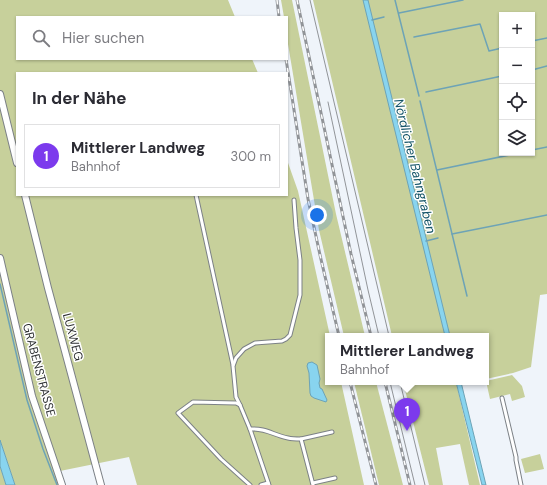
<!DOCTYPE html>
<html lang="de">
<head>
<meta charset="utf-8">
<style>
	body { margin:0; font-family:"DM Sans",sans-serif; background:#f2f2f3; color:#2b2b33 }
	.controls { position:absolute; right:12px; top:12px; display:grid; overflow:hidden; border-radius:0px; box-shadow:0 1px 3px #0004 }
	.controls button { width:36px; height:36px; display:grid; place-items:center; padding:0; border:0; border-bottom:1px solid #e1e1e2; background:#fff; color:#2b2b33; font:20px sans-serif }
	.you { position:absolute; left:317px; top:215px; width:14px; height:14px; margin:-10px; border:3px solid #fff; border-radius:50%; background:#1a73e8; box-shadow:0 0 0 6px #1a73e833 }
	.badge { display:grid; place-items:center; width:26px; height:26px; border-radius:50%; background:#7c3aed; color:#fff; font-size:13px; font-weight:700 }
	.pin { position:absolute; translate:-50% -33px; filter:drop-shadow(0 1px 2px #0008) }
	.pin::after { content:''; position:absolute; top:21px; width:14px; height:12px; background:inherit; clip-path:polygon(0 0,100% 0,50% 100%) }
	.popup { position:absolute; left:325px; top:333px; width:164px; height:52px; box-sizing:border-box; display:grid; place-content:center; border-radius:0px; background:#fff; filter:drop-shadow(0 1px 3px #0005); font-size:13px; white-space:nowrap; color:#7c7c81 }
	.popup b { font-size:15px; color:#2b2b33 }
	.popup::after { content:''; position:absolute; left:50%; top:100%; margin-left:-8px; border:8px solid transparent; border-top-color:#fff }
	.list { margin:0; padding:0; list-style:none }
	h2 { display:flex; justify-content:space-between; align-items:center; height:52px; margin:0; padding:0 16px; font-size:17px }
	h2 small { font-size:13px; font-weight:400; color:#7c7c81 }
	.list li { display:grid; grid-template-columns:26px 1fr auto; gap:12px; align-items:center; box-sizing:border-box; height:64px; margin:0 8px 8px; padding:0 8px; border:1px solid #e1e1e2; border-radius:0px }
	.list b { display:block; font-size:15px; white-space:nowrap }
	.list p { margin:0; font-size:13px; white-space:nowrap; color:#7c7c81 }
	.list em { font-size:13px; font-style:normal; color:#7c7c81 }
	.icon { flex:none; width:22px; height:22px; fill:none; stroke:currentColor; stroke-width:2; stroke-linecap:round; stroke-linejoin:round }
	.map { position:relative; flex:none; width:547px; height:485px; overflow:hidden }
	.search { position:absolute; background:#fff; box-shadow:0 1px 3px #0004; left:16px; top:16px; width:272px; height:44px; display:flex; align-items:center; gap:10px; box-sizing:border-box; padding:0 14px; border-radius:0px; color:#7c7c81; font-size:15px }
	.panel { position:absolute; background:#fff; box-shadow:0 1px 3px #0004; left:16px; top:72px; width:272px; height:124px; border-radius:0px }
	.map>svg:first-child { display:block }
	.green { fill:#c7d09b; fill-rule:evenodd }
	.water { fill:#88d4ef; stroke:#6da3b6 }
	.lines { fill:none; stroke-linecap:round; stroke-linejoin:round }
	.stream { stroke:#6da3b6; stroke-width:1.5 }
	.lane-casing { stroke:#7c8186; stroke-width:5 }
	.street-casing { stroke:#7c8186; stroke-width:8 }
	.lane { stroke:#fff; stroke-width:3 }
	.street { stroke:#fff; stroke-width:6 }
	.tram { stroke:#919498; stroke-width:1 }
	.rail-casing { stroke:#919498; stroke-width:3 }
	.rail { stroke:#fff; stroke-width:1.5; stroke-dasharray:4.5; stroke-linecap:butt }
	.labels { text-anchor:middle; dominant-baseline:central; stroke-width:3; stroke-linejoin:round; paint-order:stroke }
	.street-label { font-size:12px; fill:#2e3032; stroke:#fff }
	.water-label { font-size:13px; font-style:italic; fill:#145467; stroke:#fff }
</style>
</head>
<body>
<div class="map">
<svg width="547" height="485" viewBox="0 0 547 485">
	<rect width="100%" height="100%" fill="#eff4fa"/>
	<g class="green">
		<path d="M0,0H228L235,17H17V59H252L258,73H17V195H287V160L298,191L330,336H328V382H341L364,485H137L129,457L55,472L60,485H15L0,440ZM202,229L206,243L219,311Z"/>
		<path d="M281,0H292L336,214L365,336H344L319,230L287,38V17H284Z"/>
		<path d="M313,0H547V294L540,295L531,367L513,373L486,379V336H392ZM502,15H532V153H502Z"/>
		<path d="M512,375L522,386L525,397L512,401L510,394L490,399L486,381Z"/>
		<path d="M354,382H376L403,485H379Z"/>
		<path d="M403,382H456L480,485H469L460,444L436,448L443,485H429Z"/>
		<path d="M540,454L544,469L525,473L521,459Z"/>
		<path d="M0,466L6,485H0Z"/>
	</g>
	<g class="water">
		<path d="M363,0H368L450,336H445Z"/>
		<path d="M312,362L317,365L320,379L319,383L320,388L322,389L327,400L326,402L314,398L311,396L310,393L309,373L307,366L308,363Z"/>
		<path d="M456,382H461L486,485H482Z"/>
		<path d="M0,440L15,485H6L0,466Z"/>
	</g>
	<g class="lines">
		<g class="stream">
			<path d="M395,0L419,96"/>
			<path d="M399,13L463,0"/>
			<path d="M372,20L384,17"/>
			<path d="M414,37L480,24L489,51L502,48"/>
			<path d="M532,41L547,38"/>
			<path d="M532,70L547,66"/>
			<path d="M426,92L502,76"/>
			<path d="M420,101L467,296"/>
			<path d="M532,150L547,147"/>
			<path d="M437,170L519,153"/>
			<path d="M452,234L547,215"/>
			<path d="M426,241L438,238"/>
			<path d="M0,284L27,400L43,449L57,485"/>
		</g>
		<defs>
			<g id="lane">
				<path d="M196,195L233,365"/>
				<path d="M502,398L516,457V460L521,485"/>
				<path d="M240,405L236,397L233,366L236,358L244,349L255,343L282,341L286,339L290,335L300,295V260L296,228L294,200"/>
				<path d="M250,429C266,428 273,435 288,438C292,439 297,439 301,439L313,485"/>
				<path d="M301,439L332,432"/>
				<path d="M313,483L335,478"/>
				<path d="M250,485L221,459L178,413L193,402L236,403L240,405L250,429L269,485"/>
				<path d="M261,485L268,483"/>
			</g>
			<g id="street">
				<path d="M0,94L17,163"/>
				<path d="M25,195L48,288L101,485"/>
				<path d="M0,258L32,396L62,485"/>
			</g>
		</defs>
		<use href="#lane" class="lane-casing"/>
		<use href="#street" class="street-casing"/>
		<use href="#lane" class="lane"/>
		<use href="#street" class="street"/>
		<g class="tram">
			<path d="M310,0L389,336"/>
			<path d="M328,102L368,290L379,336"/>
			<path d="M390,382L415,485"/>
			<path d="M400,382L425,485"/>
		</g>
		<defs>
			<g id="rail">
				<path d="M277,0L279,17"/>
				<path d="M297,0L351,254L371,336"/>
				<path d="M286,59L308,199L320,255L339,336"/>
				<path d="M350,382L376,485"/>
				<path d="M385,382L410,485"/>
			</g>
		</defs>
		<use href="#rail" class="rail-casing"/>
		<use href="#rail" class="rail"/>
	</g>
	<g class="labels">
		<g class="street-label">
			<text transform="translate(73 337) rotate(75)">LUXWEG</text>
			<text transform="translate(39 370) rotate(75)">GRABENSTRASSE</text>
		</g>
		<g class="water-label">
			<text transform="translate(415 166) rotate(76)">Nördlicher Bahngraben</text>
		</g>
	</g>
</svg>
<div class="controls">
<button>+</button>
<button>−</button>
<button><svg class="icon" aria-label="locate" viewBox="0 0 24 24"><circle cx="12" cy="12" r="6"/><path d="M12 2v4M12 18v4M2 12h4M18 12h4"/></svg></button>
<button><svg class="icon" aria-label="layers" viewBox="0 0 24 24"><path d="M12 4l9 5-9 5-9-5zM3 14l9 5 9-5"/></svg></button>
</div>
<div class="you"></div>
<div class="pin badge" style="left:407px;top:431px">1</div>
<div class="popup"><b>Mittlerer Landweg</b>Bahnhof</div>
<div class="search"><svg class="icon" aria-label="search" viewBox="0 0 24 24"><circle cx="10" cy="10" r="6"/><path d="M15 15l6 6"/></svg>Hier suchen</div>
<section class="panel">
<h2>In der Nähe<small></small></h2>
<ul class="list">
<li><span class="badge">1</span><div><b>Mittlerer Landweg</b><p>Bahnhof</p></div><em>300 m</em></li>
</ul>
</section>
</div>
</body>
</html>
